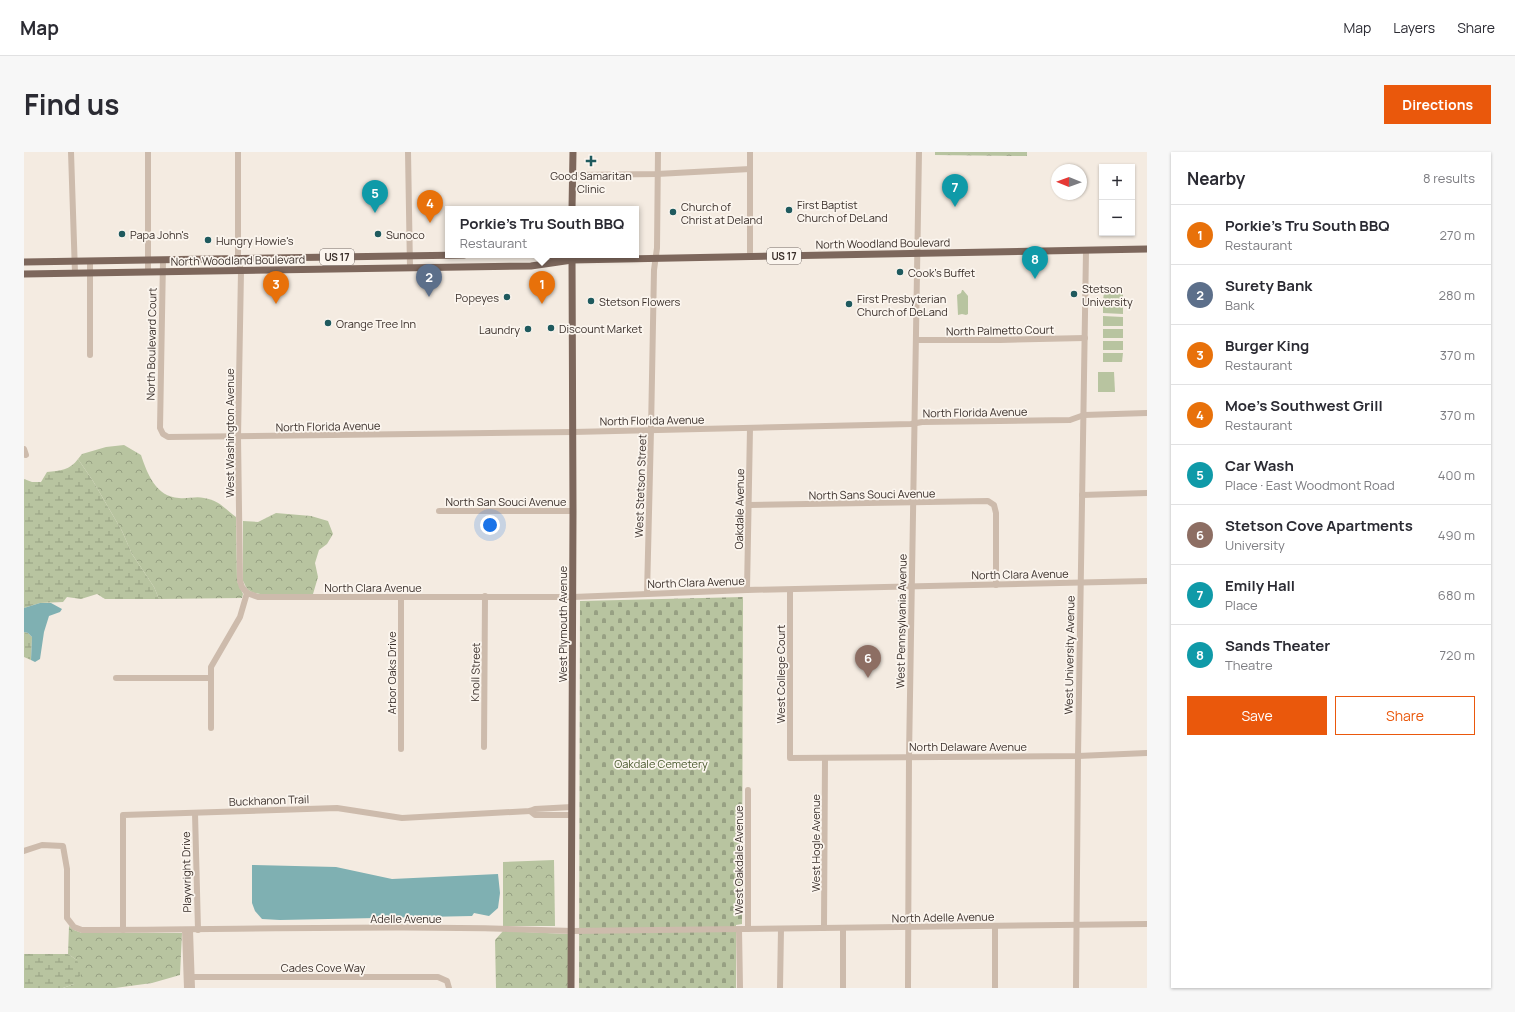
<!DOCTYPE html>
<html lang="en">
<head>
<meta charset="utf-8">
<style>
	body { margin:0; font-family:Manrope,sans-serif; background:#f7f7f7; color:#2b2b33 }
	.controls { position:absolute; right:12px; top:12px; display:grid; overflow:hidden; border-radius:0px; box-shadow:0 1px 3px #0004 }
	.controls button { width:36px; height:36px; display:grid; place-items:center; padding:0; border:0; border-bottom:1px solid #e1e1e2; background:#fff; color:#2b2b33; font:20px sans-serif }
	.compass { position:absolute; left:1027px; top:12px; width:36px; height:36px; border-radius:50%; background:#fff; box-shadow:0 1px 3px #0004; rotate:271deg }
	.you { position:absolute; left:466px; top:373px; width:14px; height:14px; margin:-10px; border:3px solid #fff; border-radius:50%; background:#1a73e8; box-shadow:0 0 0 6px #1a73e833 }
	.badge { display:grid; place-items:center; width:26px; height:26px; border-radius:50%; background:#ea580c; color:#fff; font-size:13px; font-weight:700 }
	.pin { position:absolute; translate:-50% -33px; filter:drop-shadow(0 1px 2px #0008) }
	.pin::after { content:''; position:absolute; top:21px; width:14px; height:12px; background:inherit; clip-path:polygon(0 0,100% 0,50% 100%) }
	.popup { position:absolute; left:421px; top:54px; width:194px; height:52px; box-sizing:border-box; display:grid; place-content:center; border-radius:0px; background:#fff; filter:drop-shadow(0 1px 3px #0005); font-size:13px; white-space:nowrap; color:#7c7c81 }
	.popup b { font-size:15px; color:#2b2b33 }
	.popup::after { content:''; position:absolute; left:50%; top:100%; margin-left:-8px; border:8px solid transparent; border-top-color:#fff }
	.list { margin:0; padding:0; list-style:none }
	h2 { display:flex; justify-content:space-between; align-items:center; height:52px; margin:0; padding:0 16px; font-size:17px }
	h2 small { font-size:13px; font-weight:400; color:#7c7c81 }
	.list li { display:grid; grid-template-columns:26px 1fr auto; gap:12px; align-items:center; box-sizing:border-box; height:60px; padding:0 16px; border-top:1px solid #e1e1e2 }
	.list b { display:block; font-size:15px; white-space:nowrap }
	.list p { margin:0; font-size:13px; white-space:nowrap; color:#7c7c81 }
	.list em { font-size:13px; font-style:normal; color:#7c7c81 }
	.actions { display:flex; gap:8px; padding:12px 16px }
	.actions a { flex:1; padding:9px 0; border:1px solid #ea580c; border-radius:0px; text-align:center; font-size:14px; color:#ea580c }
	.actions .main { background:#ea580c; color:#fff }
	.map { position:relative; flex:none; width:1123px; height:836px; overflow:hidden; border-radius:0px }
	header { display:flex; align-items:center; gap:24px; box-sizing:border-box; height:56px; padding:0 20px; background:#fff; border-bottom:1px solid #e1e1e2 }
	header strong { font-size:19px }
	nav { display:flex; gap:22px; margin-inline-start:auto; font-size:14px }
	.intro { display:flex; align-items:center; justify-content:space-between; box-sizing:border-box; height:96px; padding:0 24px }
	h1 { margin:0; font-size:28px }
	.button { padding:10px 18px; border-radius:0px; background:#ea580c; color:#fff; font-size:14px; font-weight:700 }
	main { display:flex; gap:24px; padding:0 24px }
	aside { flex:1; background:#fff; border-radius:0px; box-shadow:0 1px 3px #0004 }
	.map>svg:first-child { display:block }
	.green { fill:#b8c4a0 }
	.forest { fill:url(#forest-crowns) }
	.wetland { fill:url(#wetland-marsh) }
	.cemetery { fill:url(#cemetery-stones) }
	.water { fill:#7fb0b2 }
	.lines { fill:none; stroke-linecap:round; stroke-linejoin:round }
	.minor { stroke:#cdbbac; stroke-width:6 }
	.major { stroke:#7d675c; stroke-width:7 }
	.poi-dot { fill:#1f5a5e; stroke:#fbf5ee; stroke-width:1.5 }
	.labels { text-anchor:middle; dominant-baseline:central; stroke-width:3.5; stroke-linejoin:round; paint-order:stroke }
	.shield { fill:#fbf5ee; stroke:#756b66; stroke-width:1 }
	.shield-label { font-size:10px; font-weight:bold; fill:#3b302b }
	.poi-label { font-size:11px; fill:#3b302b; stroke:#fbf5ee; text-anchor:start }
	.street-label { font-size:11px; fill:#3b302b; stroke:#fbf5ee }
	.park-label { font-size:11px; fill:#4a5a2e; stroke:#fbf5ee }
</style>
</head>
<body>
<header>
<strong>Map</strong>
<nav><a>Map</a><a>Layers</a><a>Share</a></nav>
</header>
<div class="intro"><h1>Find us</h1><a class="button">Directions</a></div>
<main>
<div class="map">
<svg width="1123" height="836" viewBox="0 0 1123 836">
	<defs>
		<pattern id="forest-crowns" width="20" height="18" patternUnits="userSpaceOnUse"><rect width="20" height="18" fill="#b8c4a0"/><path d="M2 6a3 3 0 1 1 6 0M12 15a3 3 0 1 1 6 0" fill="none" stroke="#97a083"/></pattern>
		<pattern id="wetland-marsh" width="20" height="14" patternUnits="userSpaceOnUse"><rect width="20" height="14" fill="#b8c4a0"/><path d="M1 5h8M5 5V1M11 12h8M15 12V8" fill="none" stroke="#97a083"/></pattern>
		<pattern id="cemetery-stones" width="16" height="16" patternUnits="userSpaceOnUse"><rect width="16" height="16" fill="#b8c4a0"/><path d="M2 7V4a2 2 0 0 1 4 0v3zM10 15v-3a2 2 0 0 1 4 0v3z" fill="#97a083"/></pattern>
	</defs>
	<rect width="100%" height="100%" fill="#f4ebe1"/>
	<g class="green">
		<path d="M938,138H939L944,144V162L942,163L938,162L934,163L933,143L937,141Z"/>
		<path d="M1080,140H1099V150L1079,149Z"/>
		<path d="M1079,152H1099V162L1079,161Z"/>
		<path d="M1079,164L1099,165V174H1079Z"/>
		<rect x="1079" y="177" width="20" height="9"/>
		<rect x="1079" y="189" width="20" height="9"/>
		<path d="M1079,201H1099L1098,210H1079Z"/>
		<path d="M1074,220H1090L1091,240H1074Z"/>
	</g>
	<g class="forest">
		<path d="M911,0H1003V4L911,3Z"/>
		<path d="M100,293L117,303C123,321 132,345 155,346C164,347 172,344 180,346C195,348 201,357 212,365L213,429L219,442L218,446L135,447L130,435L108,402L98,379L69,329L54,307L58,302L82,295Z"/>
		<path d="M252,361L287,364L304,369L309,382L303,392L295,398L291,411L294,425L289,442C276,442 236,446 226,439C222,437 221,432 219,429V369L234,370Z"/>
		<path d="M530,708L531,774H479V710Z"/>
		<path d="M45,774L50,778L58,781H158L156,823L128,831L91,836H39L50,832L53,808L44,802Z"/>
		<path d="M479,779L544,782V836H472L471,788Z"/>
	</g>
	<g class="wetland">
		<path d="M54,307L69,329L98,379L108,402L130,435L135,447H81L73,442L57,447L43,445L39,450L16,451L0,456V327L8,330H17L23,320C36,319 46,318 54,307Z"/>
		<path d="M0,480L4,481L8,485L7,508L0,505Z"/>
		<path d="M0,802H44L53,808L58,821L50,832L39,836H0Z"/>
	</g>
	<path class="cemetery" d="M719,445L718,772L712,773V836H555L556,449Z"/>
	<g class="water">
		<path d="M16,451H27L38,457L36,460L25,464L20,480L16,507L11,510L7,508L8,485L4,481L0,480V456Z"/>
		<path d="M228,713L312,715L368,727L474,722L476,741L474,756L465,764L450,761L448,764L256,768L238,767L231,759L228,751Z"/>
	</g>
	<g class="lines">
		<g class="minor">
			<path d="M47,0L51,121"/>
			<path d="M214,0V107L217,119L214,285L216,429L218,435L223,441"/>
			<path d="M384,0L386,116"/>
			<path d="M549,23L633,22L726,17"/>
			<path d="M726,104V0"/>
			<path d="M139,108L136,276L139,282L144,285L549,280L887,272L898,270L1046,268L1060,263L1123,261"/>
			<path d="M66,109V203"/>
			<path d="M124,120V0"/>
			<path d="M892,188H976L1061,186"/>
			<path d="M0,297L2,303"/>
			<path d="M1058,343L1123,341"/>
			<path d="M725,353L964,349L970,353L972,361V433"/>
			<path d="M415,359H549"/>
			<path d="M723,438L726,276"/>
			<path d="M766,438V606L1054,604L1123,601"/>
			<path d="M223,441L234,445H549L723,438L1123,429"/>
			<path d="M623,442L627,278L630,118L633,96L634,0"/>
			<path d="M377,445V597"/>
			<path d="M92,526H187"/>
			<path d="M187,576V515L216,465L223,441"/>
			<path d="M460,595L461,444"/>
			<path d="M724,638V777"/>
			<path d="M506,659L511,663H548"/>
			<path d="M171,661L174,778"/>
			<path d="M0,699L18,693L39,694L43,717V766L50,775L58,778C221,778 385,772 548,779L1123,772"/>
			<path d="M800,776L801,606"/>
			<path d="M819,776V836"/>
			<path d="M715,777L716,836"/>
			<path d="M99,778V663L313,656L378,666L506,659L511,657L548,655"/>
			<path d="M161,778L163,836"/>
			<path d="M166,778L168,836"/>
			<path d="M167,825H414L423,829L425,836"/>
			<path d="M756,836L757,777"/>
			<path d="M884,836L885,604L895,0"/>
			<path d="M971,836V774"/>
			<path d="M1052,836L1054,604L1062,99"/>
		</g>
		<g class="major">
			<path d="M548,57L549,0"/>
			<path d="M515,103L540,106"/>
			<path d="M0,110L440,103"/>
			<path d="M0,122L507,114L548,108L1123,97"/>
			<path d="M547,836L549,359L548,104"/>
		</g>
	</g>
	<g class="poi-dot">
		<path d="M565 3h4v4h4v4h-4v4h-4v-4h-4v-4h4z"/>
		<circle cx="765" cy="58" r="4"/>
		<circle cx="649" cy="60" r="4"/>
		<circle cx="98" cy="82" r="4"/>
		<circle cx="354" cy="82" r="4"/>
		<circle cx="184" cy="88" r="4"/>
		<circle cx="876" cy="120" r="4"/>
		<circle cx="1050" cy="142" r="4"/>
		<circle cx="483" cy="145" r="4"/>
		<circle cx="567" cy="149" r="4"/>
		<circle cx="825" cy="152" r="4"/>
		<circle cx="304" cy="171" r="4"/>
		<circle cx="527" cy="176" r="4"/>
		<circle cx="504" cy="177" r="4"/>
	</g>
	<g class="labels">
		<g class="shield">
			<rect x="743" y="96" width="34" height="16" rx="3"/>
			<rect x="296" y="97" width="34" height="16" rx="3"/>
		</g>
		<g class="shield-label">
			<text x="760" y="104">US 17</text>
			<text x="313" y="105">US 17</text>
		</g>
		<g class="poi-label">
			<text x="567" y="23" text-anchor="middle">Good Samaritan<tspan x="567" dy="13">Clinic</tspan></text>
			<text x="773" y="52">First Baptist<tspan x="773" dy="13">Church of DeLand</tspan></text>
			<text x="657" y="54">Church of<tspan x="657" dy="13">Christ at Deland</tspan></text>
			<text x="106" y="82">Papa John's</text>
			<text x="362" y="82">Sunoco</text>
			<text x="192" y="88">Hungry Howie's</text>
			<text x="884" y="120">Cook's Buffet</text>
			<text x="1058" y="136">Stetson<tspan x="1058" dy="13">University</tspan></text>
			<text x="475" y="145" text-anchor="end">Popeyes</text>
			<text x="833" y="146">First Presbyterian<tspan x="833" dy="13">Church of DeLand</tspan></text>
			<text x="575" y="149">Stetson Flowers</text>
			<text x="312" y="171">Orange Tree Inn</text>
			<text x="535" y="176">Discount Market</text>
			<text x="496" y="177" text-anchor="end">Laundry</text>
		</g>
		<g class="street-label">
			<text transform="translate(859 91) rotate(-1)">North Woodland Boulevard</text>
			<text transform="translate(214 108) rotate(-1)">North Woodland Boulevard</text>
			<text transform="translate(976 178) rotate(-1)">North Palmetto Court</text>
			<text transform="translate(127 192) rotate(-89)">North Boulevard Court</text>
			<text transform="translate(951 260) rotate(-1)">North Florida Avenue</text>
			<text transform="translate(628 268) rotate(-1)">North Florida Avenue</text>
			<text transform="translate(304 274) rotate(-1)">North Florida Avenue</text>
			<text transform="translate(205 281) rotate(-90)">West Washington Avenue</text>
			<text transform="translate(616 334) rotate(-88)">West Stetson Street</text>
			<text transform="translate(848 342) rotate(-1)">North Sans Souci Avenue</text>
			<text x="482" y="349">North San Souci Avenue</text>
			<text transform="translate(715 357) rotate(-89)">Oakdale Avenue</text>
			<text transform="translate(996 422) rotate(-1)">North Clara Avenue</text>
			<text transform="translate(672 430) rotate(-2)">North Clara Avenue</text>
			<text x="349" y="435">North Clara Avenue</text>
			<text transform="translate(877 469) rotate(-89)">West Pennsylvania Avenue</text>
			<text transform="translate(538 472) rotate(-90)">West Plymouth Avenue</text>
			<text transform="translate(1045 503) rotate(-89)">West University Avenue</text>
			<text transform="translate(451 520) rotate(-89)">Knoll Street</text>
			<text transform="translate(367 521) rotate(-90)">Arbor Oaks Drive</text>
			<text transform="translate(756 522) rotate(-90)">West College Court</text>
			<text x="944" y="594">North Delaware Avenue</text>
			<text transform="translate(245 648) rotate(-2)">Buckhanon Trail</text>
			<text transform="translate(791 691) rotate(-90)">West Hogle Avenue</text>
			<text transform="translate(714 708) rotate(-90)">West Oakdale Avenue</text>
			<text transform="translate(162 720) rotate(-91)">Playwright Drive</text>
			<text transform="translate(919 765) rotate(-1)">North Adelle Avenue</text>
			<text x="382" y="766">Adelle Avenue</text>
			<text x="299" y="815">Cades Cove Way</text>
		</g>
		<g class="park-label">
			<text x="637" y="611">Oakdale Cemetery</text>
		</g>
	</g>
</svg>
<div class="controls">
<button>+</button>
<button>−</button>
</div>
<svg class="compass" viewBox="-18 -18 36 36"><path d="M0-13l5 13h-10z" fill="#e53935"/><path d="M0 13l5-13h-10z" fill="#7c7c81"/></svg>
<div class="you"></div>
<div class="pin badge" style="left:518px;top:152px;background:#e8710a">1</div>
<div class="popup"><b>Porkie's Tru South BBQ</b>Restaurant</div>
<div class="pin badge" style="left:405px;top:145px;background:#5c6f8a">2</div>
<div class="pin badge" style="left:252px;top:152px;background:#e8710a">3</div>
<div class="pin badge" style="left:406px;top:71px;background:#e8710a">4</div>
<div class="pin badge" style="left:351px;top:61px;background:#0f9aa8">5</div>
<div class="pin badge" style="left:844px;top:526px;background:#8d6e63">6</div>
<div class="pin badge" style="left:931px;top:55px;background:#0f9aa8">7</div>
<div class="pin badge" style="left:1011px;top:127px;background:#0f9aa8">8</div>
</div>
<aside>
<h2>Nearby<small>8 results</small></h2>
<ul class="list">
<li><span class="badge" style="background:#e8710a">1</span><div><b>Porkie's Tru South BBQ</b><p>Restaurant</p></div><em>270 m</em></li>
<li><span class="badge" style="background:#5c6f8a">2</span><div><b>Surety Bank</b><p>Bank</p></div><em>280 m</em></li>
<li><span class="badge" style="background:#e8710a">3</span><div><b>Burger King</b><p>Restaurant</p></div><em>370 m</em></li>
<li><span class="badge" style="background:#e8710a">4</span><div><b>Moe's Southwest Grill</b><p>Restaurant</p></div><em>370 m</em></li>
<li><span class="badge" style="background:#0f9aa8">5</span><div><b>Car Wash</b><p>Place · East Woodmont Road</p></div><em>400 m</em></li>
<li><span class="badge" style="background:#8d6e63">6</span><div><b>Stetson Cove Apartments</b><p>University</p></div><em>490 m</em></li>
<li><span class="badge" style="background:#0f9aa8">7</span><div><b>Emily Hall</b><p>Place</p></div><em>680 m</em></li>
<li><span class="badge" style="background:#0f9aa8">8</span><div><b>Sands Theater</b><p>Theatre</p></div><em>720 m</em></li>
</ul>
<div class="actions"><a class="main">Save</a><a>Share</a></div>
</aside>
</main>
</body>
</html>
